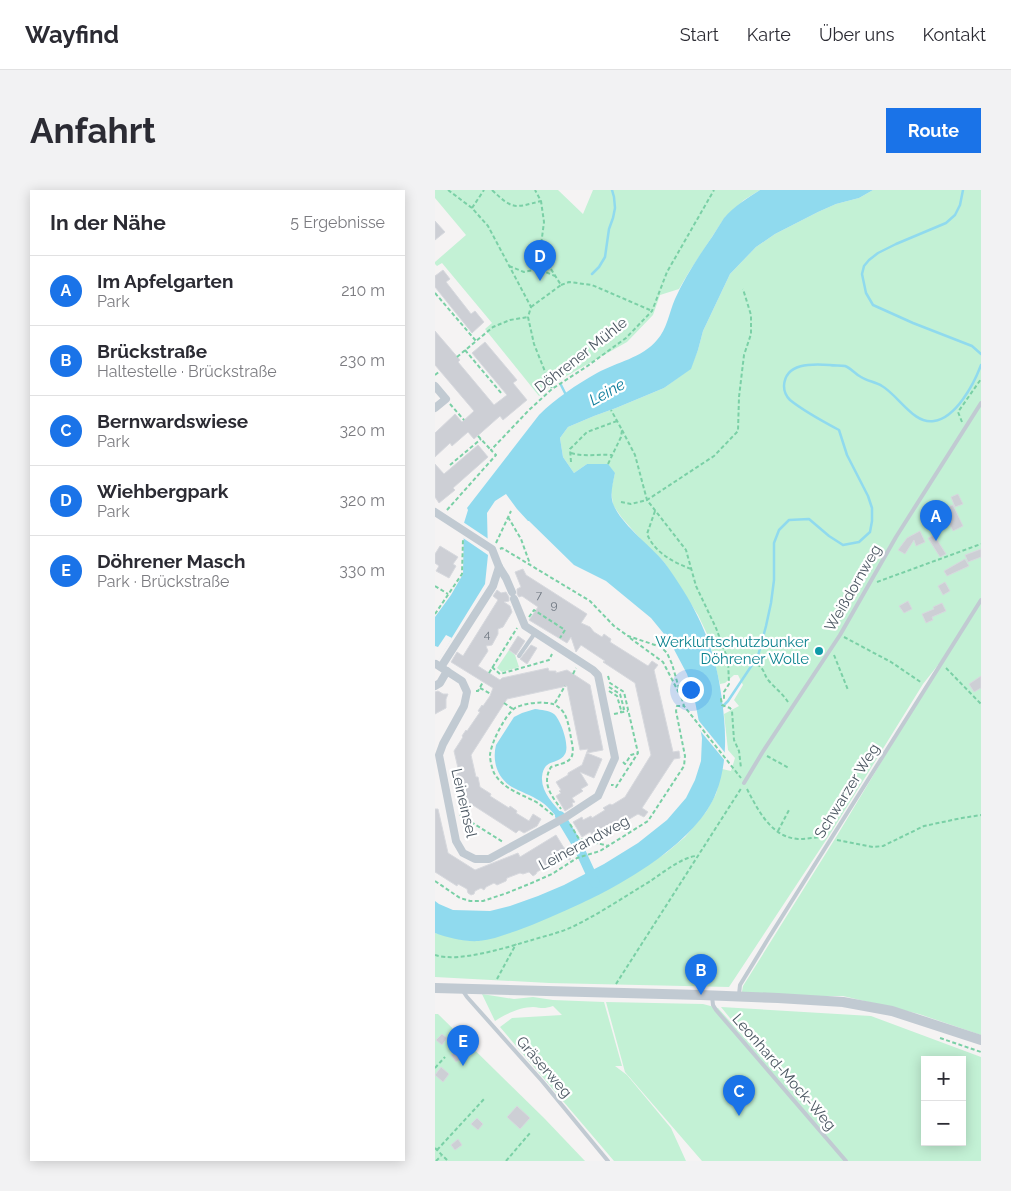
<!DOCTYPE html>
<html lang="de">
<head>
<meta charset="utf-8">
<style>
	body { margin:0; font-family:Raleway,sans-serif; background:#f2f2f3; color:#2b2b33 }
	.controls { position:absolute; right:15px; bottom:15px; display:grid; overflow:hidden; border-radius:0px; box-shadow:0 2px 12px #0003 }
	.controls button { width:45px; height:45px; display:grid; place-items:center; padding:0; border:0; border-bottom:1px solid #e1e1e2; background:#fff; color:#2b2b33; font:25px sans-serif }
	.you { position:absolute; left:255px; top:499px; width:18px; height:18px; margin:-12px; border:4px solid #fff; border-radius:50%; background:#1a73e8; box-shadow:0 0 0 8px #1a73e833 }
	.badge { display:grid; place-items:center; width:32px; height:32px; border-radius:50%; background:#1a73e8; color:#fff; font-size:16px; font-weight:700 }
	.pin { position:absolute; translate:-50% -41px; filter:drop-shadow(0 1px 2px #0008) }
	.pin::after { content:''; position:absolute; top:26px; width:18px; height:15px; background:inherit; clip-path:polygon(0 0,100% 0,50% 100%) }
	.list { margin:0; padding:0; list-style:none }
	h2 { display:flex; justify-content:space-between; align-items:center; height:65px; margin:0; padding:0 20px; font-size:21px }
	h2 small { font-size:16px; font-weight:400; color:#7c7c81 }
	.list li { display:grid; grid-template-columns:32px 1fr auto; gap:15px; align-items:center; box-sizing:border-box; height:70px; padding:0 20px; border-top:1px solid #e1e1e2 }
	.list b { display:block; font-size:19px; white-space:nowrap }
	.list p { margin:0; font-size:16px; white-space:nowrap; color:#7c7c81 }
	.list em { font-size:16px; font-style:normal; color:#7c7c81 }
	.map { position:relative; flex:none; width:546px; height:971px; overflow:hidden; border-radius:0px }
	header { display:flex; align-items:center; gap:30px; box-sizing:border-box; height:70px; padding:0 25px; background:#fff; border-bottom:1px solid #e1e1e2 }
	header strong { font-size:24px }
	nav { display:flex; gap:28px; margin-inline-start:auto; font-size:18px }
	.intro { display:flex; align-items:center; justify-content:space-between; box-sizing:border-box; height:120px; padding:0 30px }
	h1 { margin:0; font-size:35px }
	.button { padding:12px 22px; border-radius:0px; background:#1a73e8; color:#fff; font-size:18px; font-weight:700 }
	main { display:flex; gap:30px; padding:0 30px }
	aside { flex:1; background:#fff; border-radius:0px; box-shadow:0 2px 12px #0003 }
	.map>svg:first-child { display:block }
	.green { fill:#c3f1d5; fill-rule:evenodd }
	.water { fill:#90daee }
	.pier { fill:#f5f3f3 }
	.lines { fill:none; stroke-linecap:round; stroke-linejoin:round }
	.stream { stroke:#90daee; stroke-width:2.5 }
	.canal { stroke:#90daee; stroke-width:10 }
	.building { fill:#cdcfd5; stroke:#d7d9de }
	.path { stroke:#7ad0a6; stroke-width:2; stroke-dasharray:4 2.5; stroke-linecap:butt }
	.service { stroke:#c1cad2; stroke-width:4 }
	.minor { stroke:#c1cad2; stroke-width:8 }
	.tertiary { stroke:#c1cad2; stroke-width:10 }
	.culture-dot { fill:#0f9aa8; stroke:#fff; stroke-width:2 }
	.labels { text-anchor:middle; dominant-baseline:central; stroke-width:4.5; stroke-linejoin:round; paint-order:stroke }
	.number-label { font-size:12px; fill:#6b747e }
	.street-label { font-size:15px; fill:#4a5661; stroke:#fff }
	.culture-label { font-size:15px; fill:#0d838f; stroke:#fff; text-anchor:end }
	.water-label { font-size:16px; font-style:italic; fill:#0c7c9b; stroke:#fff }
</style>
</head>
<body>
<header>
<strong>Wayfind</strong>
<nav><a>Start</a><a>Karte</a><a>Über uns</a><a>Kontakt</a></nav>
</header>
<div class="intro"><h1>Anfahrt</h1><a class="button">Route</a></div>
<main>
<aside>
<h2>In der Nähe<small>5 Ergebnisse</small></h2>
<ul class="list">
<li><span class="badge">A</span><div><b>Im Apfelgarten</b><p>Park</p></div><em>210 m</em></li>
<li><span class="badge">B</span><div><b>Brückstraße</b><p>Haltestelle · Brückstraße</p></div><em>230 m</em></li>
<li><span class="badge">C</span><div><b>Bernwardswiese</b><p>Park</p></div><em>320 m</em></li>
<li><span class="badge">D</span><div><b>Wiehbergpark</b><p>Park</p></div><em>320 m</em></li>
<li><span class="badge">E</span><div><b>Döhrener Masch</b><p>Park · Brückstraße</p></div><em>330 m</em></li>
</ul>
</aside>
<div class="map">
<svg width="546" height="971" viewBox="0 0 546 971">
	<rect width="100%" height="100%" fill="#f5f3f3"/>
	<g class="green">
		<path d="M0,0H123L148,24L158,0H325L309,10L290,27L254,82L244,99L225,105L218,125L192,152L119,193L104,206L50,139L57,133L7,73L2,76L0,74V72L31,45L0,8Z"/>
		<path d="M438,0H546V845L484,824L408,806L306,807L308,796L403,644L504,476L503,475L488,494L397,641L294,797L114,793L0,787V743L28,750L44,751L181,695L231,663L250,647L271,622L281,604L287,579L296,581L300,568L293,560L289,524L304,516L299,510L308,495L303,485H299L290,493L285,494L273,446L263,425L229,372L209,353L187,328L178,315L176,300L180,283L152,274L139,283L128,267L125,248L133,237L159,226L181,218L229,198L255,179L263,160L268,141L295,84L321,57L340,44L383,22L401,14L424,8Z"/>
		<path d="M74,460L80,465L84,477L67,482L62,478Z"/>
		<path d="M47,804L79,809L98,807L118,810L169,812L187,876H180L192,885L236,938L251,971H179L65,837L77,828L127,825L118,816C109,819 107,818 98,817C86,817 70,824 60,831Z"/>
		<path d="M171,812L268,814L283,818L325,865L286,817L436,826L546,867V971H267L190,882ZM490,870H527V952H490Z"/>
		<path d="M0,824H3L109,928L150,971H0Z"/>
	</g>
	<g class="water">
		<path d="M325,0H438L424,8L401,14L383,22L340,44L321,57L295,84L268,141L263,160L256,179L229,198L181,218L159,226L133,237L125,248L128,267L139,283L152,274H173L180,283C178,293 174,306 179,316C189,337 215,355 229,372C236,381 242,391 248,400C270,435 282,469 287,510C291,540 293,573 281,603C263,650 191,693 147,713C125,723 103,733 81,741C69,745 57,750 44,751C30,752 14,748 0,743V711L4,714L18,720L55,721L75,716L103,706L129,695L169,674L203,653L232,630L251,608L260,590L266,571L267,548L259,506L252,484L234,450L216,428L171,391L139,375L94,331H93L82,319L71,304L60,311L52,323L53,365L50,394L0,475V427L16,405L28,384L29,333L33,320L32,318L104,225C121,208 141,195 162,183C182,172 207,168 222,150C232,139 234,123 240,109C250,87 263,67 277,47C281,41 285,34 289,28C299,16 313,8 325,0Z"/>
		<path d="M100,519C106,520 114,520 119,524C126,530 135,556 130,564C123,576 109,567 107,587C106,602 119,614 127,624L122,627C117,622 112,615 105,611C96,605 86,602 77,597C62,588 57,571 61,555L79,527L87,523Z"/>
	</g>
	<g class="pier">
		<path d="M28,332L55,350L53,365L28,348Z"/>
		<path d="M11,445L17,448L0,476V456L3,457Z"/>
		<path d="M260,526L291,564V572L262,537Z"/>
	</g>
	<g class="lines">
		<g class="stream">
			<path d="M528,0L525,15L520,25L511,33L461,54L443,63L434,70L429,76L427,84L431,103L438,115L478,133L537,156L546,164"/>
			<path d="M157,84L164,77L170,67L174,39L178,28L180,18L179,7L177,0"/>
			<path d="M126,195L131,205"/>
			<path d="M287,517L293,511L323,466L331,436L336,413L339,390V353L344,340L354,330L374,329L394,346L408,355L424,352L435,342L437,331V318L433,306L412,265L404,240C387,231 370,222 355,210C351,206 349,202 349,196C350,172 378,174 395,175C399,176 406,175 410,176C416,178 420,184 426,187C432,191 441,192 447,196C463,205 479,235 499,231C521,228 539,194 546,175"/>
		</g>
		<path class="canal" d="M125,626L143,656L160,693"/>
	</g>
	<g class="building">
		<path d="M0,31L10,42L0,50Z"/>
		<path d="M8,80L15,89L11,92L36,124L40,121L49,132L37,143L0,97V86Z"/>
		<path d="M0,141L25,170L23,172L59,215L72,205L37,163L50,152L82,190L78,193L92,210L68,230L65,226L39,249L33,242L17,256L15,253L0,267V243L20,224L27,232L39,221L0,175Z"/>
		<path d="M43,255L53,267L18,298L20,300L4,313L0,307V274L9,284Z"/>
		<path d="M523,304L528,314L520,317L516,307Z"/>
		<path d="M518,315L528,336L518,341L512,329L501,333L498,325L511,321L510,318Z"/>
		<path d="M485,341L490,352L481,356L479,350L470,364L463,360L472,348Z"/>
		<path d="M499,345L511,364L505,367L493,348Z"/>
		<path d="M5,356L23,367L18,374L21,376L14,388L1,381L4,376L0,373V364Z"/>
		<path d="M546,359V367L533,372L530,365Z"/>
		<path d="M530,369L534,376L512,386L509,381Z"/>
		<path d="M88,379L91,385L152,424L146,433L155,437L159,442L167,447L169,444L173,447L176,449L175,452L213,476L217,471L223,475L219,480L238,562L244,561L245,568L239,569L207,618L213,622L209,627L203,624L164,647L163,645L159,647L155,642L147,647L138,632L147,627L148,630L156,626L157,628L170,620L168,618L175,614L177,615L190,607L216,565L200,493L168,472L170,471L146,455L141,462L136,447L132,453L94,430L103,417L87,406L84,407L82,404V399L86,397L80,382Z"/>
		<path d="M510,392L515,401L508,405L503,396Z"/>
		<path d="M62,400L66,403L71,402L74,407V411L69,412L75,416L77,422L68,437L63,439V444L57,455L51,456L53,461L43,476L65,490L67,488L113,478L114,481H121V483L132,480L155,495L168,560L152,563L167,569L159,588L145,582L153,595L146,599L148,601L137,608L140,612L137,613L138,616L130,621L121,606L126,603L124,601L126,600L121,592L133,585V583L147,575L153,559L145,560L132,496L72,509L36,565L41,587H43L45,597L56,604L55,606L74,618L75,616L82,621L81,623L94,631L98,624L106,629L102,636L89,643L84,640L81,643L30,610L26,593L20,594L18,586L23,585L21,579L23,578L19,561L28,547L27,546L31,540L32,541L45,522L43,521L47,515L48,516L55,506L58,498L16,472L22,462L28,466L63,410L58,406Z"/>
		<path d="M473,411L477,419L469,423L464,416Z"/>
		<path d="M507,413L511,421L497,427L498,430L491,433L487,424L499,419L498,417Z"/>
		<path d="M83,446L90,451L81,465L74,460Z"/>
		<path d="M96,455L102,458L92,474L85,469Z"/>
		<path d="M546,486V498L539,502L534,494Z"/>
		<path d="M3,501L8,504H13L11,509V518L0,524V502Z"/>
		<path d="M0,619H3L13,663L40,680L83,663L85,667L121,645L129,658L137,660L135,670L126,667L102,682L101,684L98,686L94,682L88,684L85,683L72,688L71,691L62,695L59,693L51,697L49,700L46,698L40,701L39,704L36,705L33,703L32,699L23,694L22,696L0,682Z"/>
		<path d="M7,844L12,848L7,855L1,850Z"/>
		<path d="M25,859L30,866L21,872L16,865Z"/>
		<path d="M6,877L14,884L8,892L0,885Z"/>
		<path d="M82,916L95,928L85,939L72,927Z"/>
		<path d="M42,928L48,934L43,940L36,934Z"/>
		<path d="M23,949L27,955L20,960L16,955Z"/>
	</g>
	<g class="lines">
		<g class="path">
			<path d="M13,0L37,18L53,36L96,117L93,127L99,154L117,199"/>
			<path d="M57,0C78,20 79,18 106,11"/>
			<path d="M37,18L49,0"/>
			<path d="M74,76L89,82L99,80L108,81L120,86"/>
			<path d="M126,95L134,92L157,95L215,120"/>
			<path d="M0,103L41,151"/>
			<path d="M96,117L126,95L109,68L106,55L109,32L106,11L100,0"/>
			<path d="M30,160L67,204"/>
			<path d="M22,167L58,137L75,130L93,127"/>
			<path d="M0,185L5,181"/>
			<path d="M15,214L29,230"/>
			<path d="M527,232L523,222L546,189"/>
			<path d="M187,240L200,265L212,310L251,360L261,396L281,438L293,470L294,494L289,502V509H286L287,515L295,518L297,521L299,550L304,561L306,578"/>
			<path d="M43,246L56,260"/>
			<path d="M136,263C149,267 163,264 177,265"/>
			<path d="M136,272L135,259L152,242L182,231"/>
			<path d="M173,274L186,247L187,240L176,220"/>
			<path d="M15,275L46,249"/>
			<path d="M186,312L196,314L212,310L279,266L303,241L304,207L309,165L316,144V125L308,99"/>
			<path d="M12,320L61,265L56,260L94,220L117,199L151,177L191,148L217,121L232,82L279,0"/>
			<path d="M220,321L212,344C220,363 238,372 256,379"/>
			<path d="M73,327L86,349L95,374"/>
			<path d="M61,353L76,321"/>
			<path d="M65,359L67,358L155,411L179,436L193,446L226,457L232,463L237,474L249,516L306,588"/>
			<path d="M442,392L546,354"/>
			<path d="M0,396L13,404"/>
			<path d="M0,424L27,384L28,349"/>
			<path d="M94,427L99,420L130,440L125,448"/>
			<path d="M409,447L456,472L487,493"/>
			<path d="M195,448L228,472L245,505"/>
			<path d="M399,465L413,500"/>
			<path d="M322,474C331,481 328,484 334,491C340,498 348,504 353,512"/>
			<path d="M57,477L65,484L114,470L117,464"/>
			<path d="M511,478L546,514"/>
			<path d="M54,483L82,438"/>
			<path d="M138,484L141,478"/>
			<path d="M173,486L175,493L189,502L203,563L181,597L178,595H176"/>
			<path d="M174,497L185,504L189,519L186,520V523"/>
			<path d="M45,498L56,504"/>
			<path d="M41,501H43L48,492"/>
			<path d="M174,501L182,506L186,520"/>
			<path d="M69,513L78,519"/>
			<path d="M120,513L130,496"/>
			<path d="M179,524L193,521"/>
			<path d="M332,566L354,578"/>
			<path d="M188,572L190,574L196,565L203,563"/>
			<path d="M312,599C323,620 336,647 363,649C372,649 381,647 390,647"/>
			<path d="M25,625L68,652"/>
			<path d="M118,625C113,621 108,617 103,613C87,604 69,600 59,583C57,578 55,571 55,565C56,553 70,525 80,518C89,513 108,511 118,514C122,515 127,520 129,523C134,532 135,544 137,553C141,573 130,572 116,577C106,594 117,606 126,619"/>
			<path d="M135,634L144,649L174,656"/>
			<path d="M343,641L355,618"/>
			<path d="M402,650L438,657L448,656L489,636L527,628L546,625"/>
			<path d="M0,691L25,708L35,711H48L72,703L99,692L117,684L142,668L165,661L213,631L249,576L250,566L241,521L242,516H249"/>
			<path d="M0,765C24,773 73,757 97,750C110,746 124,743 137,737C162,725 186,709 209,695C223,687 247,666 262,666"/>
			<path d="M62,789L81,754"/>
			<path d="M181,794L307,597"/>
			<path d="M505,848L546,862"/>
			<path d="M0,878L10,867"/>
			<path d="M0,958L13,971"/>
			<path d="M2,960L50,908"/>
			<path d="M1,971L6,966"/>
			<path d="M71,971L95,943"/>
		</g>
		<g class="service">
			<path d="M84,466L100,443"/>
			<path d="M309,593L327,563L405,445L461,347L546,213"/>
			<path d="M28,801L32,807L107,891L173,971"/>
			<path d="M304,804L305,795L333,749L546,410"/>
			<path d="M277,806L278,815L281,820L411,971"/>
		</g>
		<g class="minor">
			<path d="M0,196L11,209L0,218"/>
			<path d="M0,322L57,359L64,377L71,388L77,402"/>
			<path d="M1,474L27,491L32,502L29,516L8,554L4,565L21,651L28,663L40,669H54L131,627L163,606L180,568L163,485L158,480L90,436L79,409"/>
			<path d="M6,477L58,396L64,377"/>
			<path d="M0,496L5,493L12,481"/>
		</g>
		<path class="tertiary" d="M0,798L266,805L343,808L408,812L457,821L546,850"/>
	</g>
	<circle class="culture-dot" cx="384" cy="461" r="5"/>
	<g class="labels">
		<g class="number-label">
			<text x="104" y="405">7</text>
			<text x="119" y="415">9</text>
			<text x="52" y="444">4</text>
		</g>
		<g class="street-label">
			<text transform="translate(146 165) rotate(-38)">Döhrener Mühle</text>
			<text transform="translate(418 398) rotate(-60)">Weißdornweg</text>
			<text transform="translate(412 601) rotate(-58)">Schwarzer Weg</text>
			<text transform="translate(29 613) rotate(77)">Leineinsel</text>
			<text transform="translate(149 653) rotate(-28)">Leinerandweg</text>
			<text transform="translate(109 877) rotate(49)">Gräserweg</text>
			<text transform="translate(349 882) rotate(49)">Leonhard-Mock-Weg</text>
		</g>
		<g class="culture-label">
			<text x="374" y="452">Werkluftschutzbunker<tspan x="374" dy="17">Döhrener Wolle</tspan></text>
		</g>
		<g class="water-label">
			<text transform="translate(172 202) rotate(-29)">Leine</text>
		</g>
	</g>
</svg>
<div class="controls">
<button>+</button>
<button>−</button>
</div>
<div class="you"></div>
<div class="pin badge" style="left:501px;top:351px">A</div>
<div class="pin badge" style="left:266px;top:805px">B</div>
<div class="pin badge" style="left:304px;top:926px">C</div>
<div class="pin badge" style="left:105px;top:91px">D</div>
<div class="pin badge" style="left:28px;top:876px">E</div>
</div>
</main>
</body>
</html>
